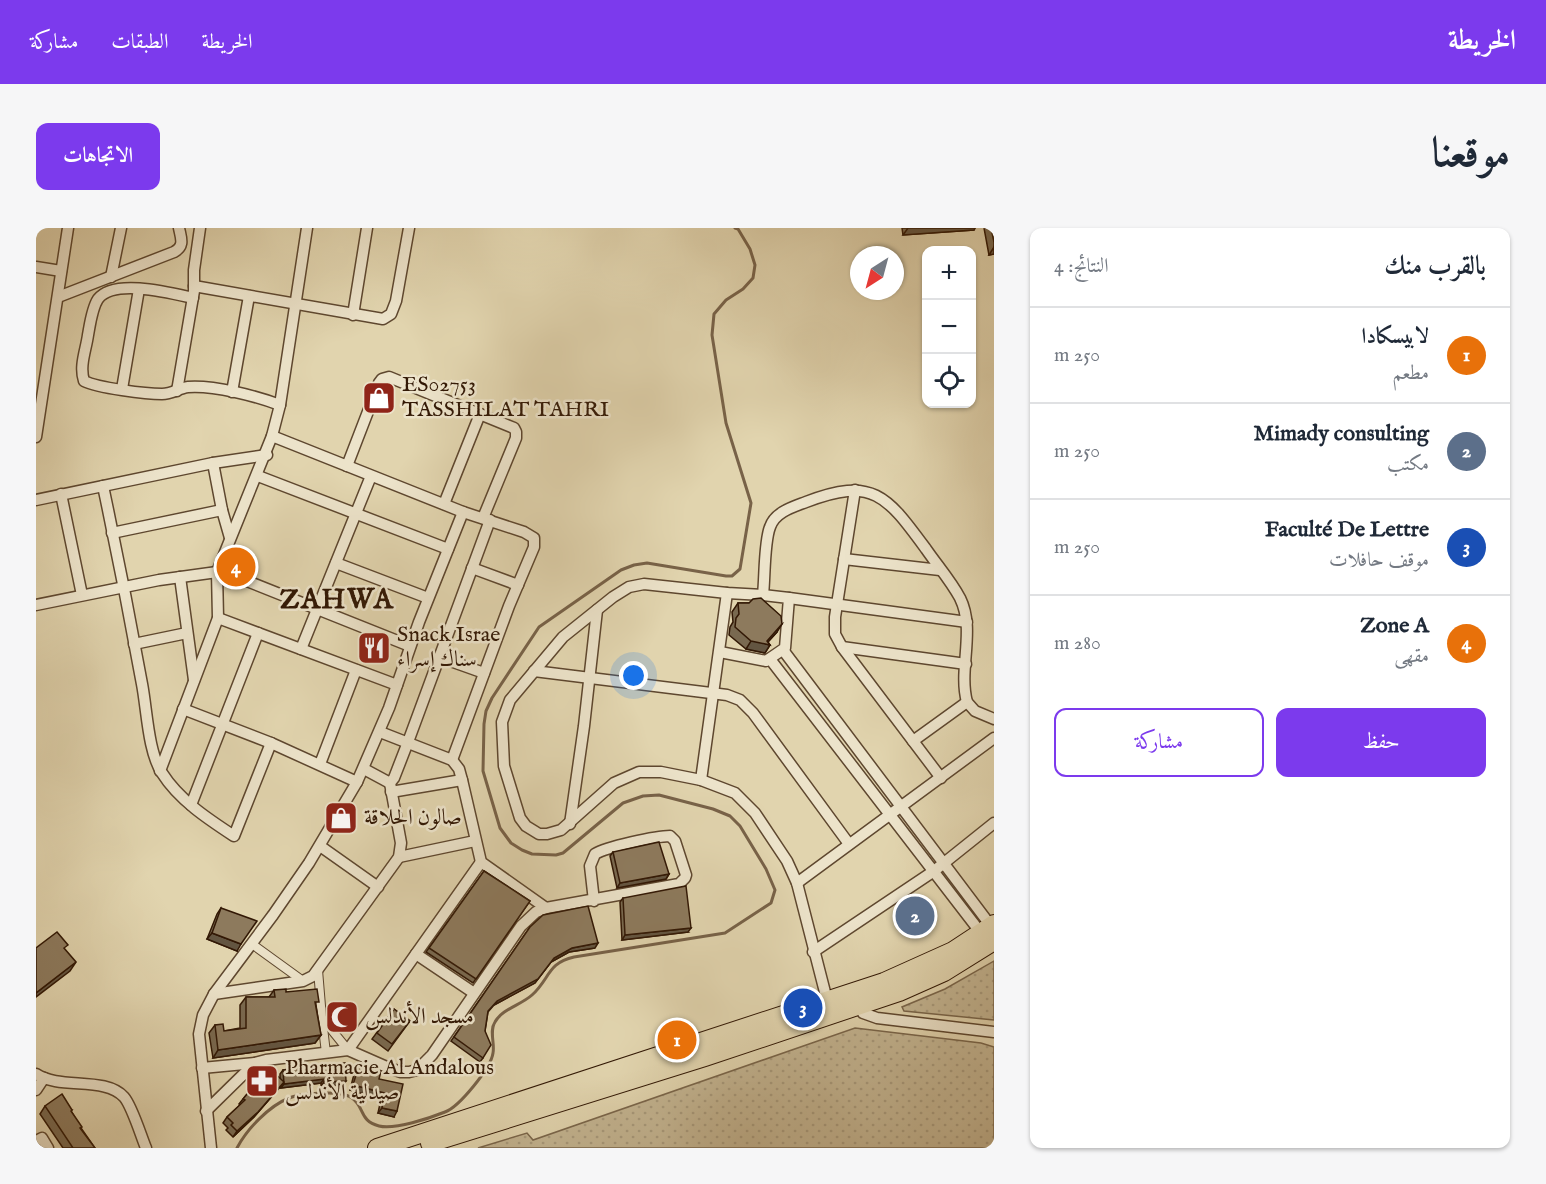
<!DOCTYPE html>
<html lang="ar">
<head>
<meta charset="utf-8">
<style>
	body { margin:0; font-family:"IM FELL English",Amiri,serif; background:#f6f6f7; color:#1f2937; direction:rtl }
	.controls { position:absolute; right:18px; top:18px; display:grid; overflow:hidden; border-radius:12px; box-shadow:0 2px 4px #0004 }
	.controls button { width:54px; height:54px; display:grid; place-items:center; padding:0; border:0; border-bottom:2px solid #e0e1e3; background:#fff; color:#1f2937; font:30px sans-serif }
	.compass { position:absolute; left:814px; top:18px; width:54px; height:54px; border-radius:50%; background:#fff; box-shadow:0 2px 4px #0004; rotate:216deg }
	.you { position:absolute; left:598px; top:448px; width:21px; height:21px; margin:-15px; border:4px solid #fff; border-radius:50%; background:#1a73e8; box-shadow:0 0 0 9px #1a73e833 }
	.badge { display:grid; place-items:center; width:39px; height:39px; border-radius:50%; background:#7c3aed; color:#fff; font-size:20px; font-weight:700 }
	.pin { position:absolute; translate:-50% -50%; border:3px solid #fff; box-shadow:0 2px 6px #0006 }
	.list { margin:0; padding:0; list-style:none }
	h2 { display:flex; justify-content:space-between; align-items:center; height:78px; margin:0; padding:0 24px; font-size:26px }
	h2 small { font-size:20px; font-weight:400; color:#747a83 }
	.list li { display:grid; grid-template-columns:39px 1fr auto; gap:18px; align-items:center; box-sizing:border-box; height:96px; padding:0 24px; border-top:2px solid #e0e1e3 }
	.list b { display:block; font-size:22px; white-space:nowrap }
	.list p { margin:0; font-size:20px; white-space:nowrap; color:#747a83 }
	.list em { font-size:20px; font-style:normal; color:#747a83 }
	.actions { display:flex; gap:12px; padding:18px 24px }
	.actions a { flex:1; padding:14px 0; border:2px solid #7c3aed; border-radius:12px; text-align:center; font-size:21px; color:#7c3aed }
	.actions .main { background:#7c3aed; color:#fff }
	.icon { flex:none; width:33px; height:33px; fill:none; stroke:currentColor; stroke-width:2; stroke-linecap:round; stroke-linejoin:round }
	.map { position:relative; flex:none; width:958px; height:920px; overflow:hidden; direction:ltr; border-radius:12px }
	header { display:flex; align-items:center; gap:36px; box-sizing:border-box; height:84px; padding:0 30px; background:#7c3aed; color:#fff }
	header strong { font-size:28px }
	nav { display:flex; gap:33px; margin-inline-start:auto; font-size:21px }
	.intro { display:flex; align-items:center; justify-content:space-between; box-sizing:border-box; height:144px; padding:0 36px }
	h1 { margin:0; font-size:42px }
	.button { padding:15px 27px; border-radius:12px; background:#7c3aed; color:#fff; font-size:21px; font-weight:700 }
	main { display:flex; gap:36px; padding:0 36px }
	aside { flex:1; background:#fff; border-radius:12px; box-shadow:0 2px 4px #0004 }
	.map>svg:first-child { display:block }
	.grass { fill:url(#grass-dots); stroke:#7a664b; stroke-width:1.5 }
	.lines { fill:none; stroke-linecap:round; stroke-linejoin:round }
	.stream { stroke:#786248; stroke-width:3 }
	.pedestrian-casing { stroke:#5e472f; stroke-width:10 }
	.minor-casing { stroke:#5e472f; stroke-width:13 }
	.primary-casing { stroke:#321805; stroke-width:20 }
	.pedestrian { stroke:#ece3ca; stroke-width:8 }
	.minor { stroke:#ece3ca; stroke-width:10 }
	.primary { stroke:#e1d4ae; stroke-width:18 }
	.wall { fill:#796950; stroke:#321805; stroke-width:1.5 }
	.shaded-wall { fill:#635541; stroke:#321805; stroke-width:1.5 }
	.building { fill:#8d7a5d; stroke:#321805; stroke-width:1.5 }
	.labels { text-anchor:middle; dominant-baseline:central; stroke-width:5; stroke-linejoin:round; paint-order:stroke }
	.poi-label { font-size:22px; fill:#321805; stroke:#ece3ca; text-anchor:start }
	.district-label { font-size:28px; font-weight:bold; letter-spacing:1.5px; fill:#321805; stroke:#ece3ca }
</style>
</head>
<body>
<header>
<strong>الخريطة</strong>
<nav><a>الخريطة</a><a>الطبقات</a><a>مشاركة</a></nav>
</header>
<div class="intro"><h1>موقعنا</h1><a class="button">الاتجاهات</a></div>
<main>
<aside>
<h2>بالقرب منك<small>النتائج: 4</small></h2>
<ul class="list">
<li><span class="badge" style="background:#e8710a">1</span><div><b>لابيسكادا</b><p>مطعم</p></div><em>250 m</em></li>
<li><span class="badge" style="background:#5c6f8a">2</span><div><b>Mimady consulting</b><p>مكتب</p></div><em>250 m</em></li>
<li><span class="badge" style="background:#1a4fb4">3</span><div><b>Faculté De Lettre</b><p>موقف حافلات</p></div><em>250 m</em></li>
<li><span class="badge" style="background:#e8710a">4</span><div><b>Zone A</b><p>مقهى</p></div><em>280 m</em></li>
</ul>
<div class="actions"><a class="main">حفظ</a><a>مشاركة</a></div>
</aside>
<div class="map">
<svg width="958" height="920" viewBox="0 0 958 920">
	<defs>
		<pattern id="grass-dots" width="8" height="8" patternUnits="userSpaceOnUse" patternTransform="scale(1.5)"><rect width="8" height="8" fill="#c3b491"/><path d="M2 2h.1M6 6h.1" fill="none" stroke="#a89a7c" stroke-width="1.8" stroke-linecap="round"/></pattern>
	</defs>
	<rect width="100%" height="100%" fill="#e1d4ae"/>
	<filter id="stains"><feTurbulence type="fractalNoise" baseFrequency=".00333" numOctaves="4"/><feColorMatrix values="0 0 0 0 .2 0 0 0 0 .09 0 0 0 0 .02 0 0 0 .5 -.17"/></filter>
	<radialGradient id="worn" r=".72"><stop offset=".6" stop-color="#630" stop-opacity="0"/><stop offset="1" stop-color="#630" stop-opacity=".3"/></radialGradient>
	<g class="grass">
		<path d="M958,733V792L868,783L866,779L909,761Z"/>
		<path d="M819,800L945,815L958,819V920H442L491,905L497,912Z"/>
	</g>
	<g class="lines">
		<path class="stream" d="M201,920C211,901 233,878 253,870C263,866 274,866 285,865C295,865 307,864 316,870C329,879 323,893 343,898C359,902 394,890 409,884C423,879 455,840 457,825C459,815 453,803 459,794C466,781 485,777 496,767C514,751 511,735 538,729L689,705L735,675L739,662L730,641L704,598L694,588L677,581L623,567L607,568L587,575L527,625L520,627L496,626L486,622L475,615L464,600L447,543L448,496L450,483L456,470L503,399L585,342L598,337L611,335L690,348H696L704,341L715,275L690,195L676,107L678,86L690,72L707,61L717,50L719,37L714,21L702,1L699,0"/>
		<defs>
			<g id="pedestrian">
				<path d="M216,716L267,753"/>
				<path d="M282,742L286,790L312,822"/>
				<path d="M286,791L290,825"/>
			</g>
			<g id="minor">
				<path d="M0,39L25,43"/>
				<path d="M75,49L85,0"/>
				<path d="M158,58L347,91L355,86L360,73L373,0"/>
				<path d="M22,69L138,24C149,18 145,10 143,0"/>
				<path d="M157,70C135,65 78,50 62,71C56,80 54,96 52,107C50,122 43,138 48,153C62,160 110,166 126,166C136,166 143,160 152,159C178,157 220,168 244,177"/>
				<path d="M317,87L331,0"/>
				<path d="M86,161L103,61"/>
				<path d="M141,163L158,63V42L164,0"/>
				<path d="M196,164L213,68"/>
				<path d="M236,208L427,284L488,304L498,310V319L473,378L416,532"/>
				<path d="M0,209L32,0"/>
				<path d="M177,235L186,282L194,310"/>
				<path d="M311,238L343,155L346,151L353,149L478,200L480,204V210L447,290"/>
				<path d="M222,248L412,321"/>
				<path d="M67,258C81,324 94,390 106,456C111,482 112,524 126,545C143,572 172,591 198,608L235,515"/>
				<path d="M819,262L799,389V406L806,419L905,550"/>
				<path d="M25,266L46,367"/>
				<path d="M0,272L177,235L231,227"/>
				<path d="M408,276L444,186"/>
				<path d="M76,305L186,282"/>
				<path d="M808,331L904,342"/>
				<path d="M300,335L392,370"/>
				<path d="M436,340L482,357"/>
				<path d="M144,349L158,452"/>
				<path d="M753,370L931,394"/>
				<path d="M0,377L123,352L181,344L206,351L374,418"/>
				<path d="M182,390L361,457"/>
				<path d="M98,416L151,405"/>
				<path d="M806,419L930,436"/>
				<path d="M265,421L335,248"/>
				<path d="M747,422L955,698"/>
				<path d="M684,424L730,433L749,420L753,370L727,367"/>
				<path d="M403,429L448,445"/>
				<path d="M734,431L945,705"/>
				<path d="M498,443L691,467L704,472L717,485L813,616"/>
				<path d="M147,481L235,515L321,554"/>
				<path d="M344,504L416,532L423,541L426,552L445,634L510,680"/>
				<path d="M877,513L931,474"/>
				<path d="M284,536L320,442"/>
				<path d="M328,541L354,555"/>
				<path d="M124,543L182,390L181,344L236,208L244,177L271,0"/>
				<path d="M665,552L691,365"/>
				<path d="M355,564L426,552"/>
				<path d="M155,577L222,405"/>
				<path d="M534,596L548,498L561,382"/>
				<path d="M284,618L342,659"/>
				<path d="M363,629L439,613"/>
				<path d="M761,655L958,510"/>
				<path d="M777,724L898,643L958,595"/>
				<path d="M380,726L438,765"/>
				<path d="M178,766L267,753L277,748L363,629L365,615L354,555L358,550L372,514L454,292"/>
				<path d="M791,772L761,655L751,633L719,585L699,565L665,552L625,544H603L578,555L525,602L511,606H503L490,598L484,590L468,538L466,494L474,472L527,409L577,369L593,359L608,356L691,365L727,367C729,349 728,314 734,299C739,284 757,279 770,274C837,248 851,268 890,321C901,337 915,353 924,370C940,402 922,441 931,474L939,483L958,491"/>
				<path d="M822,777L827,785L841,790L958,804"/>
				<path d="M312,822L445,634"/>
				<path d="M166,840L219,835"/>
				<path d="M0,846C24,862 69,848 88,869C96,878 105,908 110,920"/>
				<path d="M0,862L8,850"/>
				<path d="M170,883L219,835L230,832L312,822L353,840L365,844H373L381,842L396,827L485,698L500,684L510,680L643,656L649,650L650,647L639,613L634,608C620,608 570,619 559,626L554,638L558,673"/>
				<path d="M0,913L6,910L12,920"/>
				<path d="M175,920L163,806L167,787L178,766L237,687L273,635L321,554L353,480L383,394L427,284"/>
			</g>
			<g id="primary">
				<path d="M394,915L669,829L863,764L908,744L958,713"/>
				<path d="M341,920L848,754L917,723L958,696"/>
			</g>
		</defs>
		<use href="#pedestrian" class="pedestrian-casing"/>
		<use href="#minor" class="minor-casing"/>
		<use href="#primary" class="primary-casing"/>
		<use href="#pedestrian" class="pedestrian"/>
		<use href="#minor" class="minor"/>
		<use href="#primary" class="primary"/>
	</g>
	<g class="wall">
		<path d="M866,0H939L938,2L867,7Z"/>
		<path d="M948,0H958V26L953,27Z"/>
		<path d="M702,375H713L741,404L732,414L734,417L729,425L710,421L693,407L694,399L697,394L696,384Z"/>
		<path d="M577,624L633,646L630,651L581,660L574,628Z"/>
		<path d="M448,643L494,673L437,755L390,724Z"/>
		<path d="M587,670L652,704L586,712L584,674Z"/>
		<path d="M185,680L201,723L171,711L181,686Z"/>
		<path d="M494,699L559,720L533,724L515,734L499,755L458,777L452,784L449,803L447,830L444,834L415,813Z"/>
		<path d="M238,762L250,764L280,778L285,807L279,815L177,830L173,805L179,797L188,803L204,800V777L210,769H233Z"/>
		<path d="M358,781L374,793L352,823L336,811Z"/>
		<path d="M309,835L307,857L285,858V855L245,860V858L218,889L197,909L190,902L192,900L187,895L191,889L204,877L203,876L207,871L219,857L217,855L221,849L244,850V846L247,842Z"/>
		<path d="M323,837L343,851L358,889L342,885L345,871L314,862L319,842Z"/>
		<path d="M9,878L36,882L35,883L45,900L59,920H27L4,886Z"/>
	</g>
	<g class="shaded-wall">
		<path d="M872,0H939L938,2L867,7Z"/>
		<path d="M958,19V26L953,27Z"/>
		<path d="M746,396L741,404L730,416L734,417L729,425L710,421L715,413Z"/>
		<path d="M633,646L630,651L581,660L584,655Z"/>
		<path d="M655,700L652,704L586,712L589,707Z"/>
		<path d="M176,705L205,716L201,723L171,711Z"/>
		<path d="M562,715L559,720L533,724L515,734L499,755L458,777L461,773L518,730L536,720Z"/>
		<path d="M40,734L34,743L0,769V765Z"/>
		<path d="M285,807L279,815L177,830L182,822Z"/>
		<path d="M288,851L285,855L245,860L248,856Z"/>
		<path d="M310,853L307,857L285,858L288,854Z"/>
		<path d="M248,854L218,889L197,909L201,903Z"/>
		<path d="M317,857L349,865L345,871L314,862Z"/>
		<path d="M346,880L361,883L358,889L342,885Z"/>
	</g>
	<g class="building">
		<path d="M955,0H958V14Z"/>
		<path d="M725,370L745,388L746,396L731,413L734,417L715,413L699,399L700,390L703,386L702,375H713L717,371Z"/>
		<path d="M623,614L633,646L584,655L577,624Z"/>
		<path d="M448,643L494,673L440,751L393,720Z"/>
		<path d="M650,658L655,700L589,707L587,670Z"/>
		<path d="M552,678L562,715L536,720L518,730L502,751L461,773L452,783L449,803L455,817L447,830L418,809L494,699L507,687Z"/>
		<path d="M185,680L221,693L205,716L176,705Z"/>
		<path d="M21,704L32,717L28,720L40,734L0,765V720Z"/>
		<path d="M250,761V764L281,761L283,774H279L285,807L182,822L179,797L187,796L188,803L210,800V769H239L238,762Z"/>
		<path d="M358,781L374,793L356,816L341,805Z"/>
		<path d="M309,835L310,853L288,854V851L248,856L247,842Z"/>
		<path d="M323,837L345,843L343,851L367,856L361,883L346,880L349,865L317,857Z"/>
		<path d="M231,838L248,854L222,884L201,903L195,897L197,895L191,889L209,872L207,871L223,851L221,849Z"/>
		<path d="M26,866L36,882L35,883L46,899L44,900L59,920H37L9,878Z"/>
	</g>
	<defs>
		<symbol id="shop-square" viewBox="-11 -11 22 22"><rect x="-9" y="-9" width="18" height="18" rx="4" fill="#8f2418" stroke="#ece3ca"/><path d="M-5-2.5h2.3a2.7 3.5 0 0 1 5.4 0H5L5.5 6h-11ZM-1.5-2.5h3a1.5 2.3 0 0 0-3 0Z" fill="#fff"/></symbol>
		<symbol id="restaurant-square" viewBox="-11 -11 22 22"><rect x="-9" y="-9" width="18" height="18" rx="4" fill="#8f2418" stroke="#ece3ca"/><path d="M-5-6h1v4h1v-4h1v4h1v-4h1v5L-1.5 .5V6h-2V.5L-5-1ZM5-6V6H3V1.5H1.5Q1.5-4 5-6Z" fill="#fff"/></symbol>
		<symbol id="mosque-square" viewBox="-11 -11 22 22"><rect x="-9" y="-9" width="18" height="18" rx="4" fill="#8f2418" stroke="#ece3ca"/><path d="M3.5-4.9A6 6 0 1 0 3.5 4.9A5 5 0 1 1 3.5-4.9Z" fill="#fff"/></symbol>
		<symbol id="pharmacy-square" viewBox="-11 -11 22 22"><rect x="-9" y="-9" width="18" height="18" rx="4" fill="#8f2418" stroke="#ece3ca"/><path d="M-2-6h4v4h4v4h-4v4h-4v-4h-4v-4h4Z" fill="#fff"/></symbol>
	</defs>
	<g fill-rule="evenodd">
		<use href="#shop-square" x="324" y="151" width="38" height="38"/>
		<use href="#restaurant-square" x="319" y="401" width="38" height="38"/>
		<use href="#shop-square" x="286" y="571" width="38" height="38"/>
		<use href="#mosque-square" x="287" y="770" width="38" height="38"/>
		<use href="#pharmacy-square" x="207" y="834" width="38" height="38"/>
	</g>
	<g class="labels">
		<g class="poi-label">
			<text x="366" y="157">ES02753<tspan x="366" dy="25">TASSHILAT TAHRI</tspan></text>
			<text x="361" y="407">Snack Israe<tspan x="361" dy="25">سناك إسراء</tspan></text>
			<text x="328" y="590">صالون الحلاقة</text>
			<text x="329" y="789">مسجد الأندلس</text>
			<text x="249" y="840">Pharmacie Al Andalous<tspan x="249" dy="25">صيدلية الأندلس</tspan></text>
		</g>
		<g class="district-label">
			<text x="301" y="372">ZAHWA</text>
		</g>
	</g>
	<rect width="100%" height="100%" filter="url(#stains)"/>
	<rect width="100%" height="100%" fill="url(#worn)"/>
</svg>
<div class="controls">
<button>+</button>
<button>−</button>
<button><svg class="icon" aria-label="locate" viewBox="0 0 24 24"><circle cx="12" cy="12" r="6"/><path d="M12 2v4M12 18v4M2 12h4M18 12h4"/></svg></button>
</div>
<svg class="compass" viewBox="-18 -18 36 36"><path d="M0-13l5 13h-10z" fill="#e53935"/><path d="M0 13l5-13h-10z" fill="#747a83"/></svg>
<div class="you"></div>
<div class="pin badge" style="left:641px;top:812px;background:#e8710a">1</div>
<div class="pin badge" style="left:879px;top:688px;background:#5c6f8a">2</div>
<div class="pin badge" style="left:767px;top:780px;background:#1a4fb4">3</div>
<div class="pin badge" style="left:200px;top:339px;background:#e8710a">4</div>
</div>
</main>
</body>
</html>
